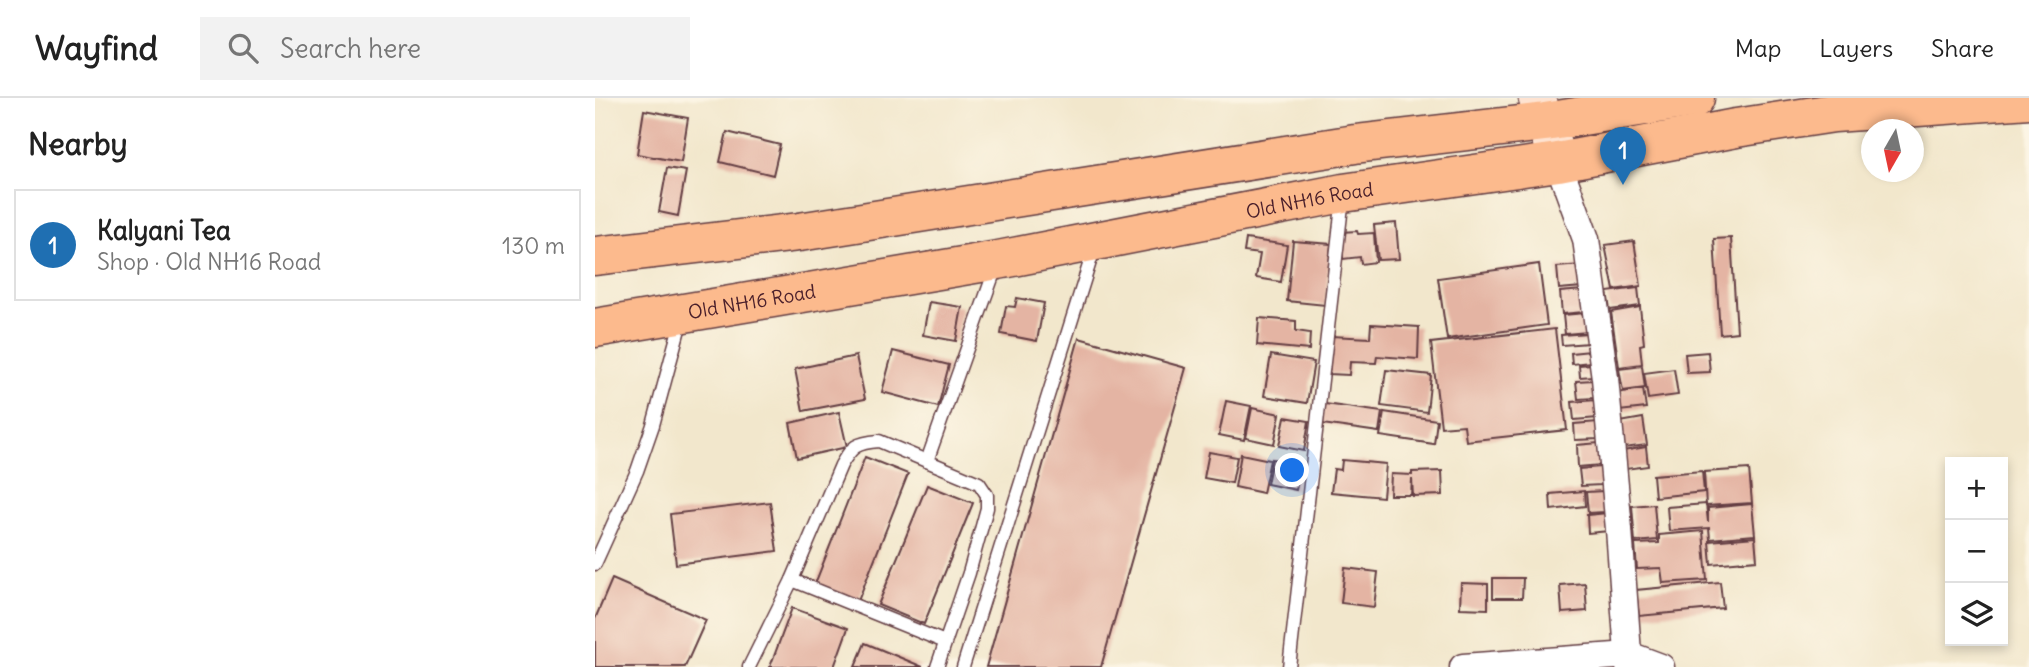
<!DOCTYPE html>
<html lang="en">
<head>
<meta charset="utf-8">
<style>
	body { margin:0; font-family:Delius,sans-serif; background:#f2f2f2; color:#222 }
	.controls { position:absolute; right:21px; bottom:21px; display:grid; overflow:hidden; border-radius:0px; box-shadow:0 4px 10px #0003 }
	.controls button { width:63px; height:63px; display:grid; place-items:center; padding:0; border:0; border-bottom:2px solid #e0e0e0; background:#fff; color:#222; font:35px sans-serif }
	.compass { position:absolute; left:1266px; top:21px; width:63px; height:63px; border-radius:50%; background:#fff; box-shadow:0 4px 10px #0003; rotate:189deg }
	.you { position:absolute; left:698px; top:373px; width:24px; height:24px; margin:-18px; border:5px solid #fff; border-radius:50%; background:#1a73e8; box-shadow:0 0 0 10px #1a73e833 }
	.badge { display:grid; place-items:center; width:46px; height:46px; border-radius:50%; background:#1f6fb2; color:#fff; font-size:23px; font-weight:700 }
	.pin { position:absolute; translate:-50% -58px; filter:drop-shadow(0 2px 4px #0008) }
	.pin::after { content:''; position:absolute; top:37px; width:24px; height:21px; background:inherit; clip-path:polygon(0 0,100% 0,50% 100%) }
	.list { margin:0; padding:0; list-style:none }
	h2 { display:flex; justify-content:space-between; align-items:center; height:91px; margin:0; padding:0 28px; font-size:30px }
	h2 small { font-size:23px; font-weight:400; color:#767676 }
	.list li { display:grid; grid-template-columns:46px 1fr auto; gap:21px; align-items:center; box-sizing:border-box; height:112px; margin:0 14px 14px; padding:0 14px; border:2px solid #e0e0e0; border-radius:0px }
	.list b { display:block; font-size:26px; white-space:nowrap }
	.list p { margin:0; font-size:23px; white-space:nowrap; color:#767676 }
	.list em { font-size:23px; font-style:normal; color:#767676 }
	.icon { flex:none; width:38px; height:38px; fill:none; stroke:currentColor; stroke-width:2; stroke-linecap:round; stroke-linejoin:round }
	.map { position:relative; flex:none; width:1434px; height:569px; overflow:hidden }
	header { display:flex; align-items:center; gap:42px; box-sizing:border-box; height:98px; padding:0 35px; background:#fff; border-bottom:2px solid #e0e0e0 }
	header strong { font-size:33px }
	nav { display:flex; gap:38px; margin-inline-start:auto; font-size:24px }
	.search { width:490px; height:63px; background:#f2f2f2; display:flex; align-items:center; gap:18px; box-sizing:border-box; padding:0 24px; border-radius:0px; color:#767676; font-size:26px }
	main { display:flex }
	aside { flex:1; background:#fff }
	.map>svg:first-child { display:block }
	.building { fill:#e4b4a3 }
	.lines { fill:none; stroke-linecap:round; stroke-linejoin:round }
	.service-casing { stroke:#633d43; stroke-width:15 }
	.minor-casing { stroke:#633d43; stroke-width:29 }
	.secondary-casing { stroke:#633d43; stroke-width:39 }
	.primary-casing { stroke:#633d43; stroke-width:41 }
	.service { stroke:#fff; stroke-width:12 }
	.minor { stroke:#fff; stroke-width:26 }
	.secondary { stroke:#fee3d1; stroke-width:37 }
	.primary { stroke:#fcba8d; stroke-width:38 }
	.labels { text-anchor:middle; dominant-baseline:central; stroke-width:5; stroke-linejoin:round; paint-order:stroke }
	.street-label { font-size:19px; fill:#4a1f2b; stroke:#fcf5e5 }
</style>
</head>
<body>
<header>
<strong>Wayfind</strong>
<div class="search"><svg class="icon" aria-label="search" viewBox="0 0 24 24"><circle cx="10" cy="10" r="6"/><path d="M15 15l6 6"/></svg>Search here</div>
<nav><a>Map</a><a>Layers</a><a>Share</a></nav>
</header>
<main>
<aside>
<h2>Nearby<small></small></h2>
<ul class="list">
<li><span class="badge">1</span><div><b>Kalyani Tea</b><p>Shop · Old NH16 Road</p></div><em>130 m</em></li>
</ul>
</aside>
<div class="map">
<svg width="1434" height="569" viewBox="0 0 1434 569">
	<rect width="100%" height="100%" fill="#fcf5e5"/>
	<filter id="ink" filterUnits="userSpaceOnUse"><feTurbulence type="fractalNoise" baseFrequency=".0143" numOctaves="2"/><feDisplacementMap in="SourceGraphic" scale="14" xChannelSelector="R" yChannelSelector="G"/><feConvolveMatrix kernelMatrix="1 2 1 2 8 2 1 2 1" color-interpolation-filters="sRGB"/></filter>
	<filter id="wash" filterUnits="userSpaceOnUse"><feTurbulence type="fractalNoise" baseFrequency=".00686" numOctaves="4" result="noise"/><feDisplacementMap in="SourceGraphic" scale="28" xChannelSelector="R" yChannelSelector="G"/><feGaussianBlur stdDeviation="1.57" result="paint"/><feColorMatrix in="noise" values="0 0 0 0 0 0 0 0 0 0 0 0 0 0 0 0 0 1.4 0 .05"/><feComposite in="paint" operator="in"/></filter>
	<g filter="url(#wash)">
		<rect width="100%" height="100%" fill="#f2e7cc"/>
		<g id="blocks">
			<g class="building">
				<path d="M49,12L93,20L86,64L42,56Z"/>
				<path d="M132,34L185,47L178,77L125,64Z"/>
				<path d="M72,70L91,73L83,118L64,114Z"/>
				<path d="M801,125L804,161L783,162L779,127Z"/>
				<path d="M762,133L763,136L779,135L781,164L766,166L765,159L748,161L746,134Z"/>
				<path d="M1136,140L1142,234L1125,236L1119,141Z"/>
				<path d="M651,141L692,147L686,184L661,180L665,156L649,154Z"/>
				<path d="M698,143L736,146L730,207L692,203Z"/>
				<path d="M1039,143L1046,188L1019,192L1010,147Z"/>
				<path d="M944,166L952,227L852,241L843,180Z"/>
				<path d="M986,167L987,189L964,191L962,169Z"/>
				<path d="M1043,190L1045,208L1015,212L1012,194Z"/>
				<path d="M988,192L989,214L967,216L965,194Z"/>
				<path d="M422,200L449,205L442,243L406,236L411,208L420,209Z"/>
				<path d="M334,204L367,209L361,243L328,237Z"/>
				<path d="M1045,209L1049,246L1045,247L1047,266L1024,269L1016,214Z"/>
				<path d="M991,215L993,234L970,236L968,217Z"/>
				<path d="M664,220L701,223V233L715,235L714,252L662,247Z"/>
				<path d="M776,226L824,229L823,261L782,258L781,265L755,264L754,277L734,276L736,238L775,240Z"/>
				<path d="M960,231L972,332L871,343L869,327L846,329L836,245Z"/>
				<path d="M993,235L994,245L967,247L966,237Z"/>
				<path d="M484,240L591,270L506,569H391Z"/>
				<path d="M298,253L354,267L343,309L287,294Z"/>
				<path d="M995,253L996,264L977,266L976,255Z"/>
				<path d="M1113,254L1115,274L1092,275L1090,256Z"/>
				<path d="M676,257L719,264L712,305L669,298Z"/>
				<path d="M261,258L270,301L208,313L200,271Z"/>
				<path d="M997,266L998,278L985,279L984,267Z"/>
				<path d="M1047,268L1050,290L1028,293L1024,271Z"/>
				<path d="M1079,271L1083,297L1053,301L1049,275Z"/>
				<path d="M791,272L836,277L832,314L786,308Z"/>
				<path d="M999,282L1000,300L983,301L981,283Z"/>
				<path d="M1048,291L1051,310L1024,313L1021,295Z"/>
				<path d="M1001,302L1003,320L979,322L977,304Z"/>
				<path d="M631,303L656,308L649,342L624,337Z"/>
				<path d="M730,306L787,314L784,334L727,326Z"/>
				<path d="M657,310L685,316L679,346L651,340Z"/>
				<path d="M244,314L252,349L202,360L195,325Z"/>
				<path d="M789,314L842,322L839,346L785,338Z"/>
				<path d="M690,319L714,323L709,353L684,348Z"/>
				<path d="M1048,320L1052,347L1029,350L1025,324Z"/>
				<path d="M1003,324L1004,341L980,342L979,326Z"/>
				<path d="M1004,345L1006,367L983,369L982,347Z"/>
				<path d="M1051,349L1053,368L1031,371L1028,353Z"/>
				<path d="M614,354L642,359L637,385L609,380Z"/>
				<path d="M646,356L675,362L668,395L640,389Z"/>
				<path d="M270,359L313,376L263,503L220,486Z"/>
				<path d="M677,361L707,366L701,392L672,386Z"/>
				<path d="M747,362L791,366L788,399L736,394L739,371L746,372Z"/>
				<path d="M1006,369L1007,387L986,388L984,371Z"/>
				<path d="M1154,371L1157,405L1111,408L1109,374Z"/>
				<path d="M847,373L848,397L818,398L817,381L816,397H795L796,376L817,377V374Z"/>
				<path d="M1107,373L1109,394L1060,399L1058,377Z"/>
				<path d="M332,387L378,405L329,526L283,507Z"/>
				<path d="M989,393L990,408L956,412L955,396Z"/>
				<path d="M1009,393L1010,414L993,415L991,394Z"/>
				<path d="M175,404L182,453L81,466L75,416Z"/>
				<path d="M1059,406L1062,442L1040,444L1037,408Z"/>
				<path d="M1111,406L1113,424V410L1157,406L1160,437L1115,441L1114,430L1074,433L1072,409Z"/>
				<path d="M1013,415L1014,433L993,435L992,417Z"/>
				<path d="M1108,433L1112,482L1068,485L1066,470L1042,471L1040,446L1064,445V437Z"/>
				<path d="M1160,439L1162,462L1116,466L1114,443Z"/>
				<path d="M750,470L783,474L779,509L746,505Z"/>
				<path d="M898,480H928L927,500H898Z"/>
				<path d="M17,481L111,522L90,569H0V521Z"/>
				<path d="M1125,484L1128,510L1044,518L1041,492Z"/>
				<path d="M866,485L893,486V511L865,510Z"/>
				<path d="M990,485L992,513L967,515L965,487Z"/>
				<path d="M197,510L253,530L239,569H175Z"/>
				<path d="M270,545L328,569H260Z"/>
			</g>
		</g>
	</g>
	<g filter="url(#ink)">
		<use href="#blocks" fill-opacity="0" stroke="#633d43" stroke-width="2"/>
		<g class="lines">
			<defs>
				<g id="service">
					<path d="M332,363L401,169"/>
					<path d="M0,466L42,373L58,327L87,220"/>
					<path d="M197,482L350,544"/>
					<path d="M154,569L197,482L246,367C257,348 261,345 284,343L384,385L392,397V410L374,475L342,569"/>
					<path d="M368,569L499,151"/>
					<path d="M694,569L748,99"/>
				</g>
				<g id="minor">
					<path d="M963,64L991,141L1010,280L1024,431L1034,569"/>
					<path d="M868,569L1034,557L1066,569"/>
				</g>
				<path id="secondary" d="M942,0L963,64"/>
				<g id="primary">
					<path d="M0,158L204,134L760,46L950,24L1100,0"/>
					<path id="s1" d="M0,230L403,162L748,95L963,64L1141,30L1239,15L1434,1"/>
				</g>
			</defs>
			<use href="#service" class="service-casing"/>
			<use href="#minor" class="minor-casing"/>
			<use href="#secondary" class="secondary-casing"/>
			<use href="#primary" class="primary-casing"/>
			<use href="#service" class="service"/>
			<use href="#minor" class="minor"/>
			<use href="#secondary" class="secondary"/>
			<use href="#primary" class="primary"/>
		</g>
	</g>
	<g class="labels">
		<g class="street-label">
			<text stroke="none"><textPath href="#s1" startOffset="726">Old NH16 Road</textPath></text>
			<text stroke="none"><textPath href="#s1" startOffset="159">Old NH16 Road</textPath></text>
		</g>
	</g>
</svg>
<div class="controls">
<button>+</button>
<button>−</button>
<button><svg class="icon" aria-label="layers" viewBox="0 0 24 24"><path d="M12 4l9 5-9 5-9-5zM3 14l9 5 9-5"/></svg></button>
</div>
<svg class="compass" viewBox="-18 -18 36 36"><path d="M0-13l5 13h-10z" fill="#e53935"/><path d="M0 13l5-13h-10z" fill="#767676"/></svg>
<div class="you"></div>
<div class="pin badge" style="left:1028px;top:87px">1</div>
</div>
</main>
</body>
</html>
